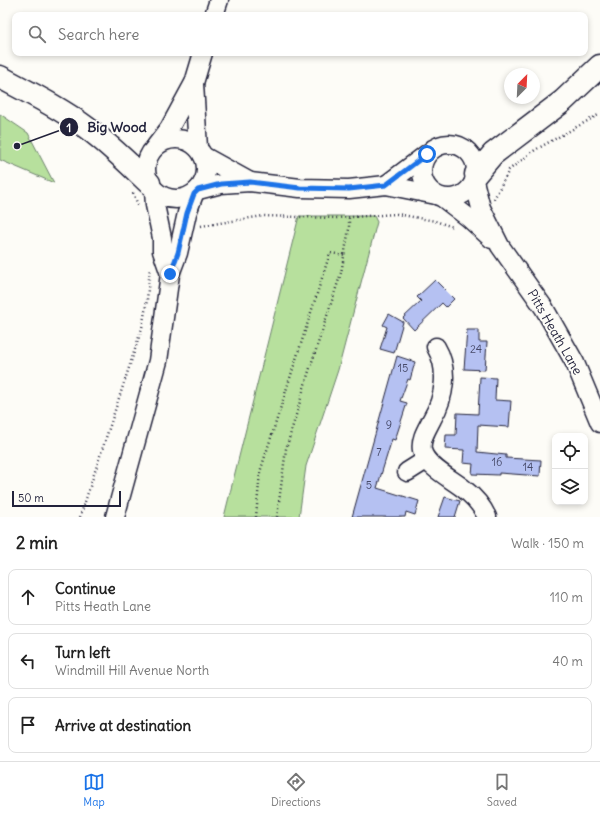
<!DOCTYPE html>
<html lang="en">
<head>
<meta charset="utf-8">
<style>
	body { margin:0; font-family:Delius,sans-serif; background:#f6f6f6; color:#222 }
	.controls { position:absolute; right:12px; bottom:12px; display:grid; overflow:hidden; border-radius:8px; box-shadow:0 2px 6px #0003 }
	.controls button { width:36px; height:36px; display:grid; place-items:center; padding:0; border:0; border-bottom:1px solid #e0e0e0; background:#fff; color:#222; font:20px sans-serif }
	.compass { position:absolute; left:504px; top:68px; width:36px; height:36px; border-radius:50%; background:#fff; box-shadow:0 2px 6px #0003; rotate:24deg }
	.scale { position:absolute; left:12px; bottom:10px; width:109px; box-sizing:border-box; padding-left:4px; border:2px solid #22223b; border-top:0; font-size:11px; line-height:14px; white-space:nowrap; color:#22223b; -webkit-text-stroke:3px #fdfcf7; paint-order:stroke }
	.stop { position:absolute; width:12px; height:12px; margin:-9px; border:3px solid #1a73e8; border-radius:50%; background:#fff }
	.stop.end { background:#1a73e8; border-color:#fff; box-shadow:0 1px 4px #0008 }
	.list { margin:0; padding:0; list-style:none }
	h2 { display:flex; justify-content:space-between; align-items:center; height:52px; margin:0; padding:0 16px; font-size:17px }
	h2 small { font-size:13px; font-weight:400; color:#767676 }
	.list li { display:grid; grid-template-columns:26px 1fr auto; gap:12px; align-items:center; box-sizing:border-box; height:56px; margin:0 8px 8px; padding:0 8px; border:1px solid #e0e0e0; border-radius:8px }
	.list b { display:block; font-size:15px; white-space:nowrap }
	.list p { margin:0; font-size:13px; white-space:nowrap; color:#767676 }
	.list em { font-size:13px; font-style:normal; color:#767676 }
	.icon { flex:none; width:22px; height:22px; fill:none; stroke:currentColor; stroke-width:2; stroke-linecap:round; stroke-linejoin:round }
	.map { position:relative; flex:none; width:600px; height:517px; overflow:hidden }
	.search { position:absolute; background:#fff; box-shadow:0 2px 6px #0003; left:12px; right:12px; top:12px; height:44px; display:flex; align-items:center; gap:10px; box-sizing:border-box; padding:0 14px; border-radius:8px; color:#767676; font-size:15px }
	.sheet { height:244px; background:#fff }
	nav { display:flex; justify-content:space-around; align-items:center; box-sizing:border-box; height:56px; border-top:1px solid #e0e0e0; background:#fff; font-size:11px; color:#767676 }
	nav a { display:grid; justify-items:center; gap:2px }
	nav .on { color:#1a73e8 }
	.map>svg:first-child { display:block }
	.green { fill:#b7e09d; stroke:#6c816c }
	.building { fill:#b5c1f2; stroke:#22223b }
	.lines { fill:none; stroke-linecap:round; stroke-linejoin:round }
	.minor-casing { stroke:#22223b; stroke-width:21 }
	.major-casing { stroke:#22223b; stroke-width:25 }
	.path { stroke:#22223b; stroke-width:2.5; stroke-dasharray:1 3; stroke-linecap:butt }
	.minor { stroke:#fdfcf7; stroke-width:18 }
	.major { stroke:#fdfcf7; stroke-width:22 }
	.route { stroke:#1a73e8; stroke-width:5 }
	.labels { text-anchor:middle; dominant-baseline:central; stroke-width:4; stroke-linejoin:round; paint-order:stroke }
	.number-label { font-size:11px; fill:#474a69 }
	.street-label { font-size:13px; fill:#22223b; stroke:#fdfcf7 }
	.leader { fill:none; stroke:#22223b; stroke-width:1.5 }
	.callout-dot { fill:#22223b; stroke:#fdfcf7; stroke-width:1.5 }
	.mark-label { font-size:12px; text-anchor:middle; font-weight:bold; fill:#fff }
	.callout-label { font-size:14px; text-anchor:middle; font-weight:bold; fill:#22223b; stroke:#fdfcf7; stroke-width:4; stroke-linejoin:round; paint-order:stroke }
</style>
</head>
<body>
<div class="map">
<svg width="600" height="517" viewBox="0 0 600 517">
	<rect width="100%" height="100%" fill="#fdfcf7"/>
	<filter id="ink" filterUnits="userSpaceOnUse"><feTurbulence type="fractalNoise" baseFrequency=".025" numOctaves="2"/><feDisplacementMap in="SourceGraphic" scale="8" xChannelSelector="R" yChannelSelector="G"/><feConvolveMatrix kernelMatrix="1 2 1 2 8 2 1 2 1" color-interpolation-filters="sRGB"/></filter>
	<g filter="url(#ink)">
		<g class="green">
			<path d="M0,114L28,133L54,183L0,160Z"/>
			<path d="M299,216H374L377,222L338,370L306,466L299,517H224Z"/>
		</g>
		<g class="building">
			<path d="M435,280L454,299L446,307L442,303L414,330L403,318L421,301L417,297Z"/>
			<path d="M389,314L403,322L394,353L380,349L387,327L383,325Z"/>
			<path d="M467,330H479V342H487L485,370L464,369Z"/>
			<path d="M397,356L415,362L410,380L408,379L400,401L407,403L395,440L392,439L377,488L419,501L415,515L406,512L405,517H352Z"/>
			<path d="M480,377L496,378L495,400L511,401L509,427L478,425L477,452L506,455V458L541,460L540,476L499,473V475L472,474L473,464L463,463L464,450L445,449L446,435H456L457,413L478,414Z"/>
			<path d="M445,497L460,501L455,517H438Z"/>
		</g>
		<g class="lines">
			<defs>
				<g id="minor">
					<path d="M214,15L219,0"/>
					<path d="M194,84L198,148"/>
					<circle cx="176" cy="169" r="30"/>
					<circle cx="449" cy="171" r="27"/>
					<path d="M156,146L169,129L194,83L203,53"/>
					<path d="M203,156L250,182"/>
					<path d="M474,181L481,208L500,246L544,308L575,363L600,423"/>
					<path d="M386,185L427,154"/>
					<path d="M198,190L221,184L250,182L300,188L349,189L386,185L436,195"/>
					<path d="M154,191L155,205L162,238V251L170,274"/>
					<path d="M443,198L469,218L492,239"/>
					<path d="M436,347C449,369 445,397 432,419C427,429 420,439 422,450C425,466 452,479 464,489C473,496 482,506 487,517"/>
					<path d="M407,472L426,460"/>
					<path d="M115,517L158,361L170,274L178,253L187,213L194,194"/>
				</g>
				<g id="major">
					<path d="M0,77C30,93 60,108 87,128C109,144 129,164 149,183"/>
					<path d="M476,174L493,154L563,101L600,66"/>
				</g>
			</defs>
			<use href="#minor" class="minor-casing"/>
			<use href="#major" class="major-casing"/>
			<g class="path">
				<path d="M133,193L138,205"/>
				<path d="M494,199L509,170L535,150L600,114"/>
				<path d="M201,226L263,216L337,218L397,214L435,221L453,227"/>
				<path d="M80,517L142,328L147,300L150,267"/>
				<path d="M256,517L260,472L330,253L345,255"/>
				<path d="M277,517L286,449L309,371L341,273L349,229V218"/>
			</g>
			<use href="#minor" class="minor"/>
			<use href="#major" class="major"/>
		</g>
	</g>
	<g class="lines" filter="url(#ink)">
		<path class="route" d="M170,274L178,253L187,213L194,194L198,190L221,184L250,182L300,188L349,189L386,185L427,154"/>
	</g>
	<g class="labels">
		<g class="number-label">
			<text x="476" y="349">24</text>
			<text x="403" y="368">15</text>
			<text x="389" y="425">9</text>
			<text x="379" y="452">7</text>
			<text x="497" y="462">16</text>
			<text x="528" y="467">14</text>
			<text x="369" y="485">5</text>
		</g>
		<g class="street-label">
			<text transform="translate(555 332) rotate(60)">Pitts Heath Lane</text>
		</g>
	</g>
	<path class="leader" d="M17 146L69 127"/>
	<g class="callout-dot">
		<circle cx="17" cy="146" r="4"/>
		<circle cx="69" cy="127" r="10"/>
	</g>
	<g class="mark-label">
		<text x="69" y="132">1</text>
	</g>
	<g class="callout-label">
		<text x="117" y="132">Big Wood</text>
	</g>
</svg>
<div class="controls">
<button><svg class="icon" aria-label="locate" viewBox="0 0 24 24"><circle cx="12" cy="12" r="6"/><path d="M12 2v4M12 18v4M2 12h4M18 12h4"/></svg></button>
<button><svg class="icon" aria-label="layers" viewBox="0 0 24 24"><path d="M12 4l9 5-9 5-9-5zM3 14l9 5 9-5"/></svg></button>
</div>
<svg class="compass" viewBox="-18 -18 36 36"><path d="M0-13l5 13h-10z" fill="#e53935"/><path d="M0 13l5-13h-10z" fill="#767676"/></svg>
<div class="scale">50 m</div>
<div class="stop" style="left:427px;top:154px"></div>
<div class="stop end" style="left:170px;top:274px"></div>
<div class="search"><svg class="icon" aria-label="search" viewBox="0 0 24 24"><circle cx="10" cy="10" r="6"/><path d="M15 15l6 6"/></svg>Search here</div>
</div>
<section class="sheet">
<h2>2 min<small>Walk · 150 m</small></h2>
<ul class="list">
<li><svg class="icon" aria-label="ahead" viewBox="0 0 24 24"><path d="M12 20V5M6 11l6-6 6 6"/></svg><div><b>Continue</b><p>Pitts Heath Lane</p></div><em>110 m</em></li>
<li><svg class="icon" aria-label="left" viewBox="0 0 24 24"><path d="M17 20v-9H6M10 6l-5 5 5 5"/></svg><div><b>Turn left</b><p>Windmill Hill Avenue North</p></div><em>40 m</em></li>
<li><svg class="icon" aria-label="arrive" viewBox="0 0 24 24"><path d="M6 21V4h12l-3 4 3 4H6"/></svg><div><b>Arrive at destination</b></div></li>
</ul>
</section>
<nav>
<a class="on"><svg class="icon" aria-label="map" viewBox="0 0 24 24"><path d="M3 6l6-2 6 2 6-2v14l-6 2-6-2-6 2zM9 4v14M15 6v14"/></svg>Map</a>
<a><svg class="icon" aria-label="directions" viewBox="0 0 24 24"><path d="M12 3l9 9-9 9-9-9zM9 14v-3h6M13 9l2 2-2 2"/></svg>Directions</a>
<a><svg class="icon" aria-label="saved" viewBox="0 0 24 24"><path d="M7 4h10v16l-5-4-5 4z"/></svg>Saved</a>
</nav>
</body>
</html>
